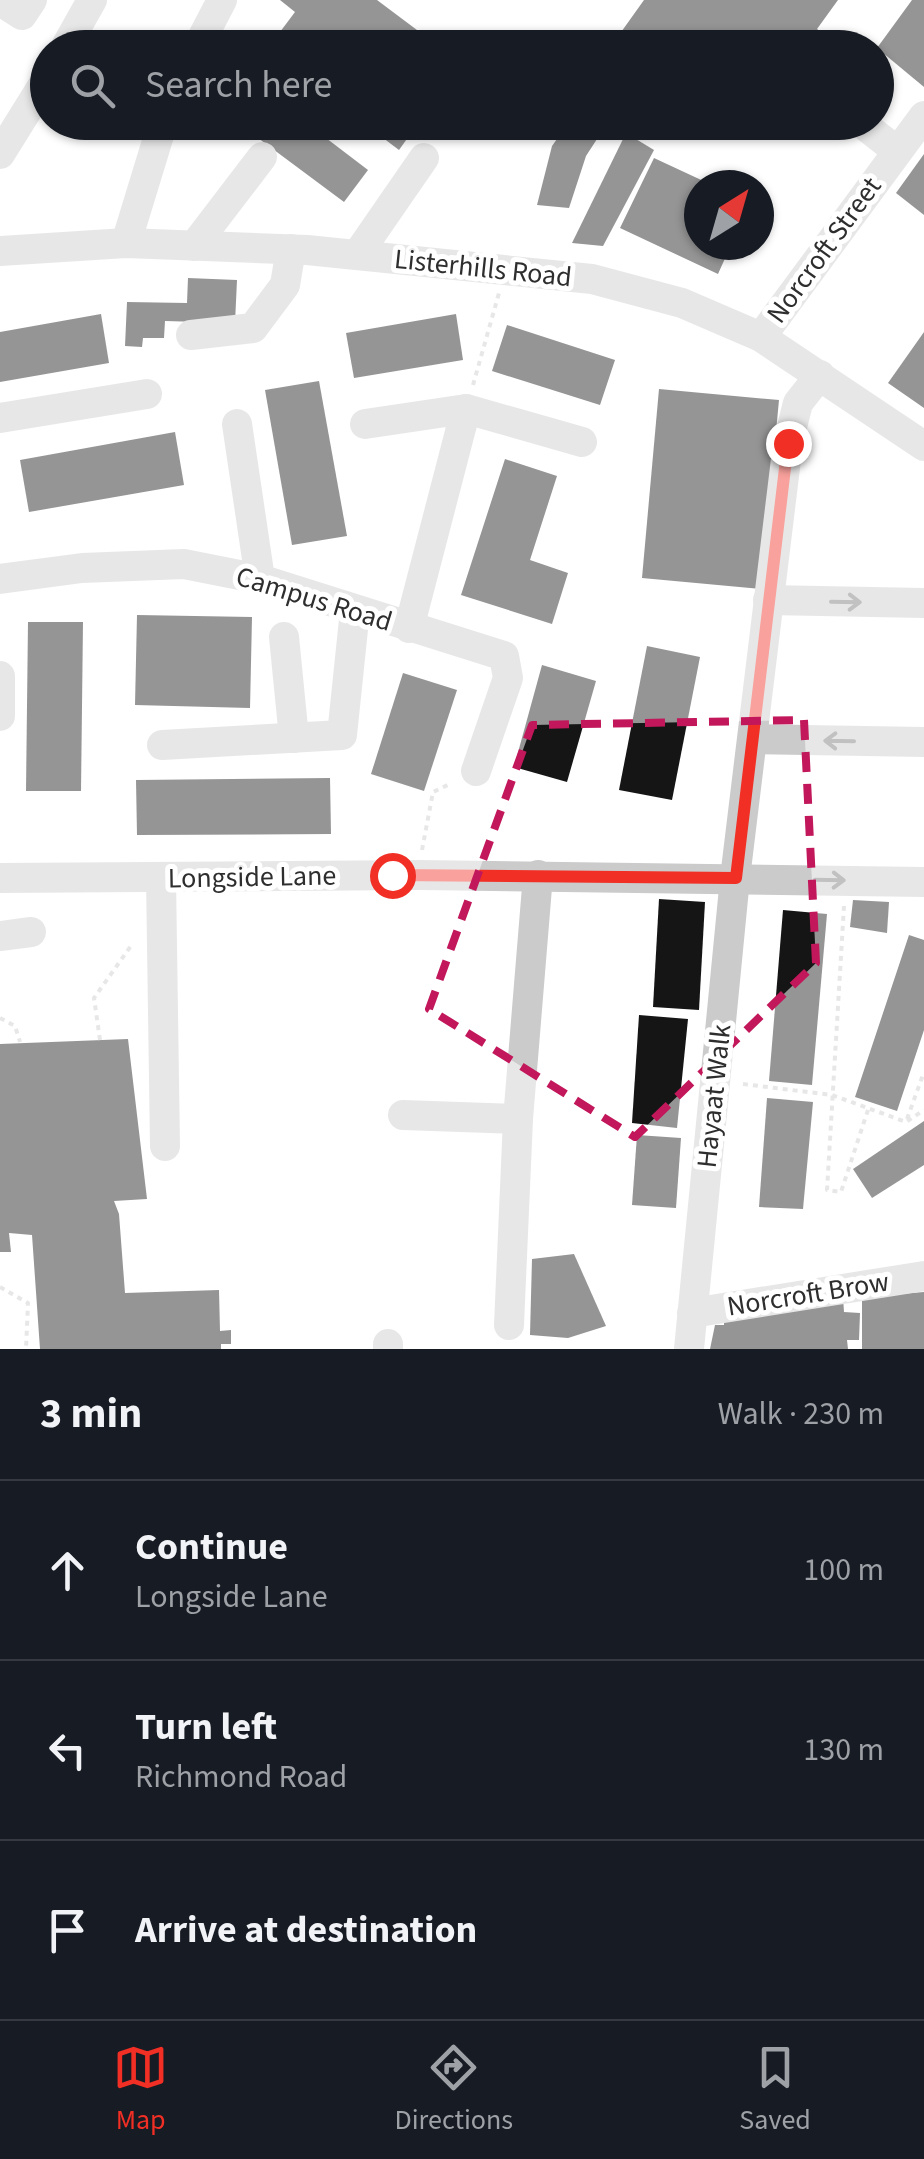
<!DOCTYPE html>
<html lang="en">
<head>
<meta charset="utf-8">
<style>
	body { margin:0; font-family:"Source Sans 3",sans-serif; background:#242831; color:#f1f3f6 }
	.compass { position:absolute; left:684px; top:170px; width:90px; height:90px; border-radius:50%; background:#171b24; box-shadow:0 2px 8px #0004; rotate:37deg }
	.stop { position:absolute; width:30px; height:30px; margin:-22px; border:8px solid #f12f24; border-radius:50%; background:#fff }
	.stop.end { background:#f12f24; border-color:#fff; box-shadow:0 2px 10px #0008 }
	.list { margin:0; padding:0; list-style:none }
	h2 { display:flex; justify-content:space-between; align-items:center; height:130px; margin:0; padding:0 40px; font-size:42px }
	h2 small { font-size:32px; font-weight:400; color:#9ea1a6 }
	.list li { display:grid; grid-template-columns:65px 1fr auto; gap:30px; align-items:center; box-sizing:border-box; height:180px; padding:0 40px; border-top:2px solid #363941 }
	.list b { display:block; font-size:38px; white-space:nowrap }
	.list p { margin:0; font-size:32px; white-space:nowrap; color:#9ea1a6 }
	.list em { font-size:32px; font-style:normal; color:#9ea1a6 }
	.icon { flex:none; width:55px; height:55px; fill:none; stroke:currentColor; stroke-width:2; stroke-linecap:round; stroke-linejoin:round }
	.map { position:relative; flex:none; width:924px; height:1349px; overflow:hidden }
	.search { position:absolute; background:#171b24; box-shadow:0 2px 8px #0004; left:30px; right:30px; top:30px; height:110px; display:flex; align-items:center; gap:25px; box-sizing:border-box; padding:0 35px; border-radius:55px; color:#9ea1a6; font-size:38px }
	.sheet { height:670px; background:#171b24 }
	nav { display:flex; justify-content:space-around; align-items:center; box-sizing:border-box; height:140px; border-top:2px solid #363941; background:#171b24; font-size:28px; color:#9ea1a6 }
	nav a { display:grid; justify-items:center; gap:5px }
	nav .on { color:#f12f24 }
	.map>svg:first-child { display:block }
	.building { fill:#151515 }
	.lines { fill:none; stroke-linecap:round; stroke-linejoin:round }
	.path { stroke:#cbcbcb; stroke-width:4; stroke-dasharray:5 5; stroke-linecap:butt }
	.minor { stroke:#cbcbcb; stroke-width:30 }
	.oneway { stroke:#757575 }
	.route { stroke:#f12f24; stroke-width:12 }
	.marked { fill:none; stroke:#c2185b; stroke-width:8; stroke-dasharray:20 12; stroke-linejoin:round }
	.labels { text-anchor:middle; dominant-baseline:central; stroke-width:10; stroke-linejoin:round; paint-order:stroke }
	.street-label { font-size:28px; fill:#2e2e2e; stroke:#fff }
</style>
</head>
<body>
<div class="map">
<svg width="924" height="1349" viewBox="0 0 924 1349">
	<rect width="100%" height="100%" fill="#fff"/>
	<g class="building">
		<path d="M280,0H377L441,48H268L295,12Z"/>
		<path d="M644,0H838L817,29L843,48H771L753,35L745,48H730L722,42L718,48H622L614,42Z"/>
		<path d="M912,0H924V87L877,48Z"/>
		<path d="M269,122H305L368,170L344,202L258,138Z"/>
		<path d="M362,122H419L399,150Z"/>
		<path d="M569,122H608L586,156L569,208L537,205L552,146Z"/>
		<path d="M626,133L654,150L603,246L572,243Z"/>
		<path d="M924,154V215L896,193Z"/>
		<path d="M654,158L712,185H699V245H731L718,274L620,228Z"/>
		<path d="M188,278L237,280L235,323L165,321L164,338H143L142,347L125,346L127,302L187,303Z"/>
		<path d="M101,314L109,363L0,382V332Z"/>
		<path d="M456,314L463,360L354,378L346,333Z"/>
		<path d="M507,325L615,360L600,405L492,371Z"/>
		<path d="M924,332V408L888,383Z"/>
		<path d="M319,381L347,536L292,545L265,390Z"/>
		<path d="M659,389L779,400L761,589L642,578Z"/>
		<path d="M175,432L184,485L29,512L20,460Z"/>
		<path d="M505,459L557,476L530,560L568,573L552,624L461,595Z"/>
		<path d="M137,615L252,617L250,708L135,705Z"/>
		<path d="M28,622H83L81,791H26Z"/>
		<path d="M647,646L700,657L672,800L619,790Z"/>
		<path d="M542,665L596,681L567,782L514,767Z"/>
		<path d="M403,673L457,690L424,791L371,774Z"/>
		<path d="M330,778L331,834L137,835L136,780Z"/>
		<path d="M659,899L705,902L699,1010L653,1007Z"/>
		<path d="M853,900L889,902L887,933L850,927Z"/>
		<path d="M783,910L827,914L812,1085L769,1081Z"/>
		<path d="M909,935L924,940V1030L897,1111L855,1097Z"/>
		<path d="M639,1015L688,1019L677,1128L632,1123Z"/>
		<path d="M128,1039L147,1199L114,1201L119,1214L125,1293L219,1290L220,1331L231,1330V1344H221V1349H40L32,1235L9,1233L11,1252H0V1044Z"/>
		<path d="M767,1098L813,1102L803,1209L759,1207Z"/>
		<path d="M924,1121V1165L872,1198L853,1169Z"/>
		<path d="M637,1135L681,1138L676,1208L632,1205Z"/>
		<path d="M574,1254L606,1326L568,1338L530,1335L532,1259Z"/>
		<path d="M924,1292V1349H862V1297Z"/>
		<path d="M843,1297L844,1312L860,1313L859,1340H847L848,1349H710L715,1325H724V1308Z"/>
	</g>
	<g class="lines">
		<g class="path">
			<path d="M473,385L499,293"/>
			<path d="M422,850L433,792L452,783"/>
			<path d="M844,906L827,1190L841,1192L868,1110"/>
			<path d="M0,1018L15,1026L20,1042"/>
			<path d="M100,1040L94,998L133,943"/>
			<path d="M743,1084L832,1095L906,1122L924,1110"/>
			<path d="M907,1119L924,1072"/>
			<path d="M0,1287L28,1303L26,1349"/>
		</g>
		<g class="minor">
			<path d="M0,1L22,15L32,0"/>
			<path d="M65,48L92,0"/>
			<path d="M197,48L222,0"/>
			<path d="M860,122L897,151"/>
			<path d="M0,154L48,77"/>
			<path d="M126,243L163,122"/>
			<path d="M194,246L262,157"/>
			<path d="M0,251L126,243L307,250L592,279L682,303L761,337L924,446"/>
			<path d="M357,255L424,158"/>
			<path d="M191,335L253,328L285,285L291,249"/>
			<path d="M761,337L924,116"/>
			<path d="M466,409L582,442"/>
			<path d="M0,418L147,394"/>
			<path d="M237,424L260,579"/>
			<path d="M365,424L466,409L409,628"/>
			<path d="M0,579L82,568L184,564L260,579L504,656L508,678L476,771"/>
			<path d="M768,600L924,603"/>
			<path d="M284,637L294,738"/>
			<path d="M0,676V716"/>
			<path d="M754,739L924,742"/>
			<path d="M162,745L342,735L355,610"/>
			<path d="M0,878L420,875L924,882"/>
			<path d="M161,878L165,1146"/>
			<path d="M0,936L31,932"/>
			<path d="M403,1115L518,1119"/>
			<path d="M692,1313L924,1276"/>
			<path d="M509,1325L518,1119L538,875"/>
			<path d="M388,1349V1344"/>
			<path d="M689,1349L735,878L788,443L798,403L820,375"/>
		</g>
	</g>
	<defs><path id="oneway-shaft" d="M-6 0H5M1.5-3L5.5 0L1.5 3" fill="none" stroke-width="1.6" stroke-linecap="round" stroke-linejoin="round" transform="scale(2.5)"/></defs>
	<g class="oneway">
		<use href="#oneway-shaft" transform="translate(846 602) rotate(1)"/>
		<use href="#oneway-shaft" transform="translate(839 741) rotate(-179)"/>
		<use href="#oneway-shaft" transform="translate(830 880) rotate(1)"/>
	</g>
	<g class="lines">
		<path class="route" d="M392,875L736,878L788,443"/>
	</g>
	<path d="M0 0H924V1349H0ZM804,720L816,963L635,1137L429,1009L532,725Z" fill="#fff" fill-opacity=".55" fill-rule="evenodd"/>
	<path class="marked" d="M804,720L816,963L635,1137L429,1009L532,725Z"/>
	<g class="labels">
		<g class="street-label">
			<text transform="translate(824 250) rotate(-54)">Norcroft Street</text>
			<text transform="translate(483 268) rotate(6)">Listerhills Road</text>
			<text transform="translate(314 599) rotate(17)">Campus Road</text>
			<text transform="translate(252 877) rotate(-1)">Longside Lane</text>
			<text transform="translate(714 1096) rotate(-84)">Hayaat Walk</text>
			<text transform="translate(808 1294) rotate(-9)">Norcroft Brow</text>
		</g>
	</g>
</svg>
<svg class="compass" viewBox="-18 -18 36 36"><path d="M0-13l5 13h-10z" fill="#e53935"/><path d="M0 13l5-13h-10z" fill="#9ea1a6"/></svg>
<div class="stop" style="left:392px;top:875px"></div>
<div class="stop end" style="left:788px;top:443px"></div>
<div class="search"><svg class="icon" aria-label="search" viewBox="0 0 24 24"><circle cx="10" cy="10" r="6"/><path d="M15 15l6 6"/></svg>Search here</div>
</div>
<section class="sheet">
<h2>3 min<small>Walk · 230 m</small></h2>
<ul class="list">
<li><svg class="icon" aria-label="ahead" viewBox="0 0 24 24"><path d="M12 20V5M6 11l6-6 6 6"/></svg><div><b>Continue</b><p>Longside Lane</p></div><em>100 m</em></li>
<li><svg class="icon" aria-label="left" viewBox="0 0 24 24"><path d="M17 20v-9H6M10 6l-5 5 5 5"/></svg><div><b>Turn left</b><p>Richmond Road</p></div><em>130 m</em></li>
<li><svg class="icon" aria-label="arrive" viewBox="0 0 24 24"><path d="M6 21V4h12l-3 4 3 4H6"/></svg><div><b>Arrive at destination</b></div></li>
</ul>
</section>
<nav>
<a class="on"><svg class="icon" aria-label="map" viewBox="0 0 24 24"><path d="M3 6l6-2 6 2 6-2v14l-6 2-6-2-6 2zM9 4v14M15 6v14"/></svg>Map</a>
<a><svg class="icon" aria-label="directions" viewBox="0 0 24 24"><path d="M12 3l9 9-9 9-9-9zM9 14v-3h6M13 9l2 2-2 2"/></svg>Directions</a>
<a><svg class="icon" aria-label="saved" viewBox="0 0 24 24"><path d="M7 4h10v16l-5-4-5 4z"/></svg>Saved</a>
</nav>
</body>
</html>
